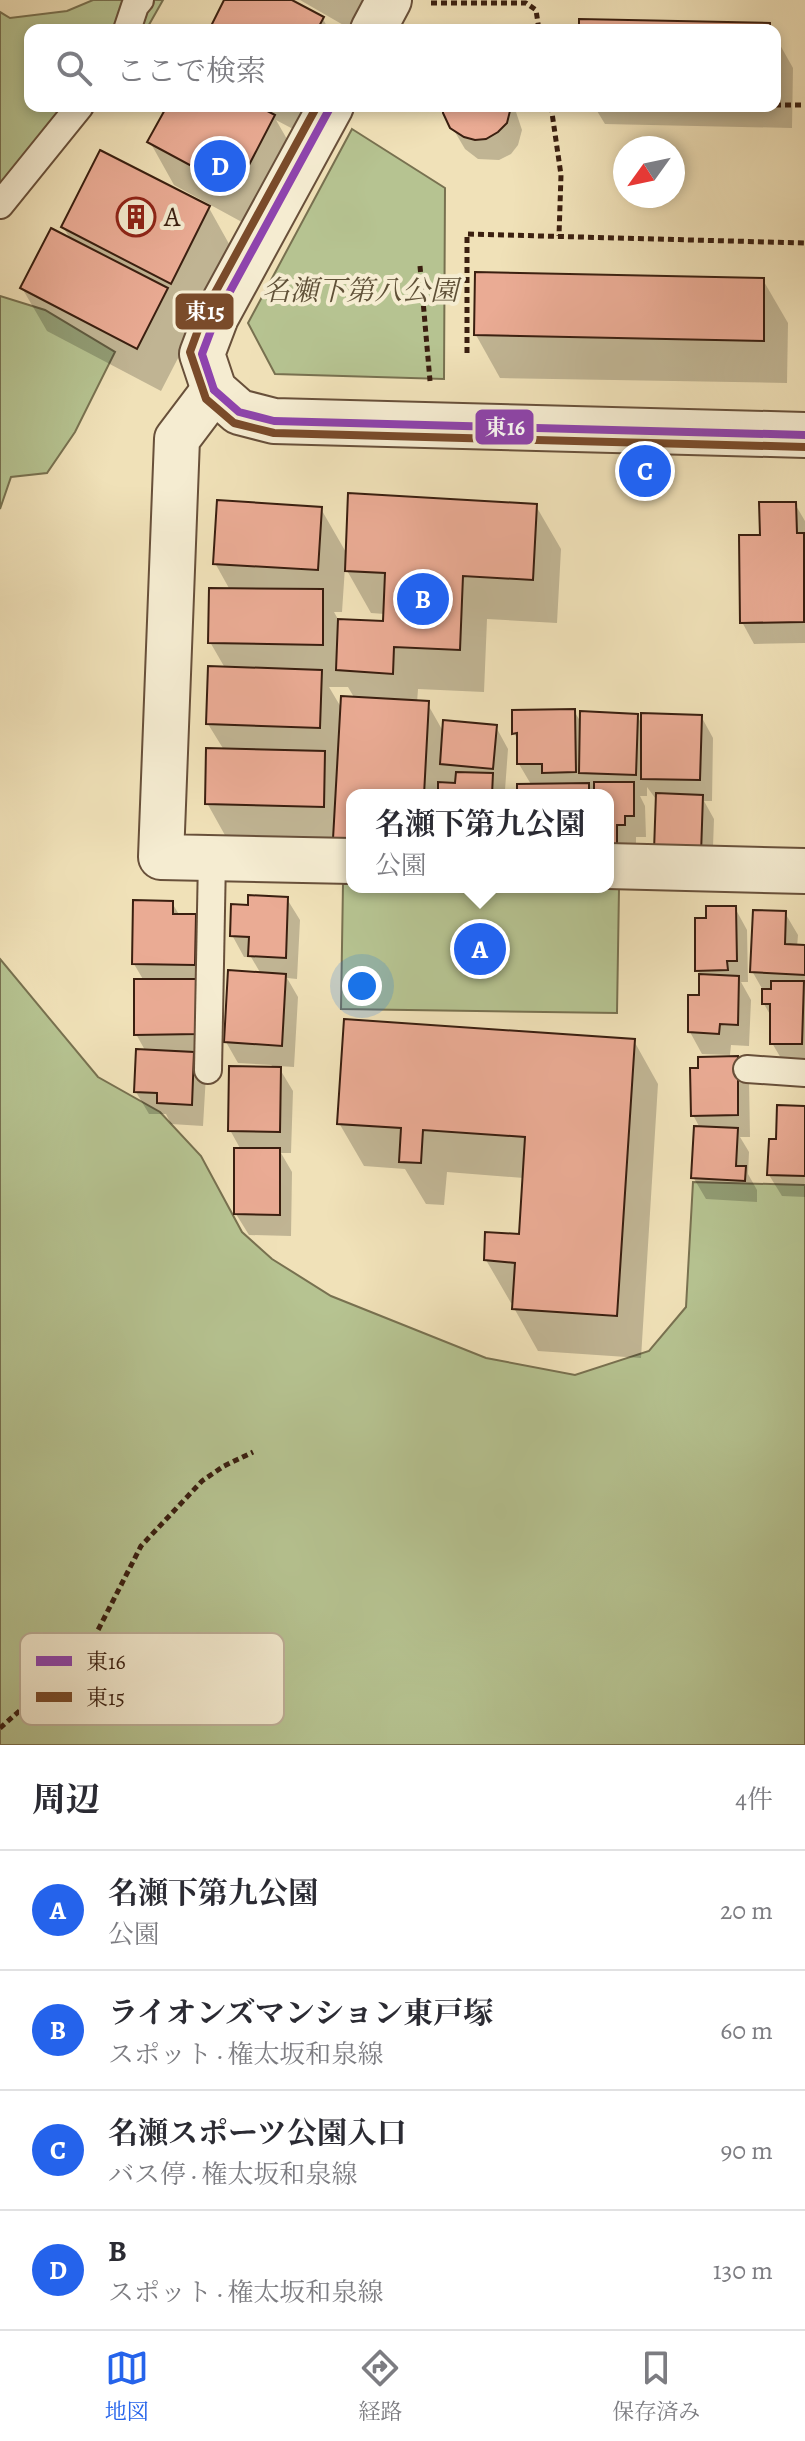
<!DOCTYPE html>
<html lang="ja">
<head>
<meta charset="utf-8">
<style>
	body { margin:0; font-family:Alegreya,"Noto Serif JP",serif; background:#f2f2f3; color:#2b2b33 }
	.compass { position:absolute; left:613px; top:136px; width:72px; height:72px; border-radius:50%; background:#fff; box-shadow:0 4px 12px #0003; rotate:237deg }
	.you { position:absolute; left:362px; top:986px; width:28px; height:28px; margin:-20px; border:6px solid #fff; border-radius:50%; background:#1a73e8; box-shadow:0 0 0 12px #1a73e833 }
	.badge { display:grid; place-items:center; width:52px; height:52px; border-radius:50%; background:#2563eb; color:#fff; font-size:26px; font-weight:700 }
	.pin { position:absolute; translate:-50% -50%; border:4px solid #fff; box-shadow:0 2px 8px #0006 }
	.popup { position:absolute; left:346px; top:789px; width:268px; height:104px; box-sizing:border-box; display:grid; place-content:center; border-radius:16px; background:#fff; filter:drop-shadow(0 2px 6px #0005); font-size:26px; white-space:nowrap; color:#7c7c81 }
	.popup b { font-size:30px; color:#2b2b33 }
	.popup::after { content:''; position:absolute; left:50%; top:100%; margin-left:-16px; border:16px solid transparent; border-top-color:#fff }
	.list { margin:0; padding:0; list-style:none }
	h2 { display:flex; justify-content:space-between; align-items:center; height:104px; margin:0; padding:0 32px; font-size:34px }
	h2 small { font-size:26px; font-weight:400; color:#7c7c81 }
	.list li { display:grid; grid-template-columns:52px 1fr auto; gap:24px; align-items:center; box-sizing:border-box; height:120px; padding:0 32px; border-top:2px solid #e1e1e2 }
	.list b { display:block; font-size:30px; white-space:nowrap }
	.list p { margin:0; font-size:26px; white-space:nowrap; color:#7c7c81 }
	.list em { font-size:26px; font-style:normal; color:#7c7c81 }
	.icon { flex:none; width:44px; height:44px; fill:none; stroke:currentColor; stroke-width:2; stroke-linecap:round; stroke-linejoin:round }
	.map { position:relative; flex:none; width:805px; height:1745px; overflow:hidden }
	.search { position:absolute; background:#fff; box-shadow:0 4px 12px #0003; left:24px; right:24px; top:24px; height:88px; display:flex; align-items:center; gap:20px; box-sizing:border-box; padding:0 28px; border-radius:16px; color:#7c7c81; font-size:30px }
	.sheet { height:584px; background:#fff }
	nav { display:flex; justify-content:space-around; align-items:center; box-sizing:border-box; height:112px; border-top:2px solid #e1e1e2; background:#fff; font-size:22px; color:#7c7c81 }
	nav a { display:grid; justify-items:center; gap:4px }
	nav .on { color:#2563eb }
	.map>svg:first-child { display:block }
	.green { fill:#b6c391; stroke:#787150; stroke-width:2 }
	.shadow { fill:#0003; fill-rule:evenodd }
	.building { fill:#eaab94; stroke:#3a1f10; stroke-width:2 }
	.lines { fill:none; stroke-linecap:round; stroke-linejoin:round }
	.service-casing { stroke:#68503a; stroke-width:30 }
	.minor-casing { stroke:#68503a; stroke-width:48 }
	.tertiary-casing { stroke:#68503a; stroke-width:48 }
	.path { stroke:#3a1f10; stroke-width:5; stroke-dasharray:6 4; stroke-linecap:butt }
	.service { stroke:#f5ecd1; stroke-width:26 }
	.minor { stroke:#f5ecd1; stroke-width:44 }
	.tertiary { stroke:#f5ecd1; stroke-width:44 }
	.bus-1-casing { stroke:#f5ecd1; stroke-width:14 }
	.bus-2-casing { stroke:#f5ecd1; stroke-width:14 }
	.bus-1 { stroke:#8e44ad; stroke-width:8 }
	.bus-2 { stroke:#7a4b2a; stroke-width:8 }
	.labels { text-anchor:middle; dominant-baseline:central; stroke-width:8; stroke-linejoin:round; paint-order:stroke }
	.poi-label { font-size:28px; fill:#3a1f10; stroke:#f5ecd1; text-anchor:start }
	.park-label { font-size:28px; font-style:italic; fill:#5f5037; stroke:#f5ecd1 }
	.key { fill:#f5ecd1; stroke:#bdae97; stroke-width:2 }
	.key-label { font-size:22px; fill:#3a1f10 }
	.line-badge { stroke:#f5ecd1; stroke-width:3 }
	.badge-label { font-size:22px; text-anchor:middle; font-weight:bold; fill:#fff }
</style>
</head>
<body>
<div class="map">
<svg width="805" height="1745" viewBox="0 0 805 1745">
	<rect width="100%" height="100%" fill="#f0e1b8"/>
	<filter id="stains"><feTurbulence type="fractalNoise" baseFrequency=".0025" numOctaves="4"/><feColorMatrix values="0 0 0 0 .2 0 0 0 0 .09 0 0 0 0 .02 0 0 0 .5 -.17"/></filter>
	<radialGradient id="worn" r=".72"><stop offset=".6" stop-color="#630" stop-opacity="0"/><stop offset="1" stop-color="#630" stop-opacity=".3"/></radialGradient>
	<g class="green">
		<path d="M93,0H163L146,30H30V106H90L0,218V12L10,18L67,11Z"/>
		<path d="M352,129L445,188L444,379L275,374L248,323Z"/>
		<path d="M0,296L45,310L115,352L75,432L47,473L11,477L0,509Z"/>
		<path d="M343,884H352V887L619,889L617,1013L341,1009Z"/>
		<path d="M0,959L98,1077L160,1112L201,1156L242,1232L272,1259L331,1296L486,1358L575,1375L649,1351L686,1307L693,1182L805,1185V1745H0Z"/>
	</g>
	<g class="shadow">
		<path d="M227,0H288L323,19L329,30H211Z"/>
		<path d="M300,0H395L352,30Z"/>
		<path d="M775,36L793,68L792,128L605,124L594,106H775Z"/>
		<path d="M169,106H324L308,137L276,120L299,160L260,232L174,185L150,142Z"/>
		<path d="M445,106H514L522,130L518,145L511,154L499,160L478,159L465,149L452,127Z"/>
		<path d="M209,208L233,251L196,325L184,319L191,333L161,391L47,331L22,288L71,240L63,227Z"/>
		<path d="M763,280L788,323L787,383L500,378L476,335Z"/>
		<path d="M795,504L805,521V643L754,644L742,622L762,537Z"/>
		<path d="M536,506L561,549L557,623L487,619L484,692L418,689L417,703H427L444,733L496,727L508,749L505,790L499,789L503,795H352L341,849L231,846L207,803L224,750L208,724L225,668L210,642L230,590L215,563L321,509L347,554ZM345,567L371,613L385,614V623L339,621L334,612H342ZM329,687H348L355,699L342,709Z"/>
		<path d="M574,711L582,724L637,715L643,727L701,716L713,738L712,801H704L714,819L712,875L647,787V796H640L645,806L646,837H636V846L609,869L608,795H519L532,786L519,764V742L514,733Z"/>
		<path d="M287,899L300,920L297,979L287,978L298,997L294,1067L278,1066L293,1091L291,1153H281L292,1172L291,1236L249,1235L236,1214L241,1150L230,1130L272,1065L238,1063L226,1042L261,974L251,957H244L232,935L250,907Z"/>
		<path d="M172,903L180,916H195L207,938L209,1055L194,1056L206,1075L203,1126L171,1124L166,1114H149L136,1092L146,1052L136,1034L144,981L134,964Z"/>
		<path d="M735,908L747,930L748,982H741L751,1000L749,1046L731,1045L730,1055L702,1054L690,1032L701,997V977L698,971L708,920Z"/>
		<path d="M785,913L798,935L797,947H805V1065H785L772,1043V1018L764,1004V992L752,971Z"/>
		<path d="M634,1041L658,1084L641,1358L538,1351L514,1308V1303H511L486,1260L520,1236L524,1178L447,1172L444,1205L426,1204L405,1169L364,1166L339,1123Z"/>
		<path d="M700,1070L749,1080L750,1137H740L749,1152L748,1174L757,1190V1202L706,1199L693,1177L700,1128L693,1115Z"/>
		<path d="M805,1108V1197L782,1196L769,1175L778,1141Z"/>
	</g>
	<g class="building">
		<path d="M224,0H292L324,17L317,30H209Z"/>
		<path d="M579,19L770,23V30H579Z"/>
		<path d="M167,106H258L275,115L236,190L147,142Z"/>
		<path d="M443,106H511V107L507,123L498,132L486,139L475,140L464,137L450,128L443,113Z"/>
		<path d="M100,150L210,206L171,284L61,227Z"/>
		<path d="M51,228L168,288L137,349L20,288Z"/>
		<path d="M475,272L764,278V341L474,335Z"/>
		<path d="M348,493L537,504L533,580L463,576L460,650L394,647L393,674L336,670L338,619L383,621L385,573L345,571Z"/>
		<path d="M217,500L322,507L318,570L213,564Z"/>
		<path d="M759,502H796L797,533H804V622L740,623L739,535H760Z"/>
		<path d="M209,588L323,589V645L208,643Z"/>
		<path d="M208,666L322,670L320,728L206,724Z"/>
		<path d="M341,696L429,701L424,795H352V840L333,839Z"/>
		<path d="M575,709L576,772L542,773V764H517V733L512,734V710Z"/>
		<path d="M580,711L638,714L636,775L579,773Z"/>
		<path d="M641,713L702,715L700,780L641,779Z"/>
		<path d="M443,720L497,725L493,769L440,764Z"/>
		<path d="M206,748L325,751L324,807L205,804Z"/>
		<path d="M456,772L493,773L492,795H438V782L455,783Z"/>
		<path d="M594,782H634V816H625V825H617V847L608,848V795H594Z"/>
		<path d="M589,783V795H517V784Z"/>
		<path d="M656,793L703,795L701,854L654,851Z"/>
		<path d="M248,895L288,897L286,958L248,956L249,937L230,936L231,904L248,905Z"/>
		<path d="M133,900L173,901V914H196L195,965L132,964Z"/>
		<path d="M706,906H736L737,961H727L728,970L695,971V918H706Z"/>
		<path d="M753,910L786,911L785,944L805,945V975L750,972Z"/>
		<path d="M228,970L286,974L282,1046L224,1042Z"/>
		<path d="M699,974L739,976L738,1025L720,1024L719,1034L688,1032V995H699Z"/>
		<path d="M134,979H197L198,1034L134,1035Z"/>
		<path d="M771,981H804L802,1044H770V1004H762V989H771Z"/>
		<path d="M344,1019L635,1039L617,1316L512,1309L515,1263L484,1260L485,1232L519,1234L525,1137L423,1130L421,1163L399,1162L401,1128L337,1124Z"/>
		<path d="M136,1049L194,1052L192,1105L157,1103V1093L134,1092Z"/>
		<path d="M738,1056V1115L691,1116L690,1068H698V1057Z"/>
		<path d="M229,1066L281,1067L280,1132L228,1131Z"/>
		<path d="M777,1105L805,1106V1176L767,1175L769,1139H776Z"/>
		<path d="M694,1126L738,1128L736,1166H746L745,1181L691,1178Z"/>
		<path d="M234,1148H280V1215L234,1214Z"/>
	</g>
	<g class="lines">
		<defs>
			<g id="service">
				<path d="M127,30L135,6L140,0"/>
				<path d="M0,205L80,106"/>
				<path d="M747,1069L805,1073"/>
				<path d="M208,1070L212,858"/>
			</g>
			<g id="minor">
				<path d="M214,390L177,439L161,857L352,861"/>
				<path d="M608,866L805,871"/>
			</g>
			<g id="tertiary">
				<path d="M373,30L389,0"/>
				<path d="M331,106L216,317L202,354L214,390L239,412L274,421L805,435"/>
			</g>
		</defs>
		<use href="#service" class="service-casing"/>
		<use href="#minor" class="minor-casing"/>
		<use href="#tertiary" class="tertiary-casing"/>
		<g class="path">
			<path d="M431,3H526L536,10L539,30"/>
			<path d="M775,105H805"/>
			<path d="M551,106L561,175L559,236"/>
			<path d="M420,266L430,381"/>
			<path d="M467,353V234L805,243"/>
			<path d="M0,1728L83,1655L96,1634L141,1546L202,1481L224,1466L253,1452"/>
		</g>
		<use href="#service" class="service"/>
		<use href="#minor" class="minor"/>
		<use href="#tertiary" class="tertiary"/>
		<defs>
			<g id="bus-1">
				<path d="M214,390L239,412L274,421L805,435"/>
				<path d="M214,390L202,354L216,317L331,106"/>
			</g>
			<path id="bus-2" d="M317,106L205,311L190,352L206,399L234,423L274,433L805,447"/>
		</defs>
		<use href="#bus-1" class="bus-1-casing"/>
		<use href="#bus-2" class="bus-2-casing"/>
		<use href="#bus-1" class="bus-1"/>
		<use href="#bus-2" class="bus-2"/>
	</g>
	<defs>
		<symbol id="building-ring" viewBox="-11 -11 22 22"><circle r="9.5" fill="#f5ecd1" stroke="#8f2418" stroke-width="1.5"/><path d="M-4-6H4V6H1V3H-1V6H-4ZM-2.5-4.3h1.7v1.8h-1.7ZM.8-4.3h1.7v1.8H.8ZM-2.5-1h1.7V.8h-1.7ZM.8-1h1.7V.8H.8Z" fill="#8f2418"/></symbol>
	</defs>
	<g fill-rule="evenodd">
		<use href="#building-ring" x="114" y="195" width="44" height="44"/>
	</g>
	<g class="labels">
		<g class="poi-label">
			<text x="164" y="217">A</text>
		</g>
		<g class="park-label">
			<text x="360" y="291">名瀬下第八公園</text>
		</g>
	</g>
	<rect x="20" y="1633" width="264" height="92" rx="12" class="key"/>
	<rect x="36" y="1656" width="36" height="10" fill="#8e44ad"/>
	<rect x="36" y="1692" width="36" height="10" fill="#7a4b2a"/>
	<g class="key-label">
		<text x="86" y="1669">東16</text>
		<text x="86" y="1705">東15</text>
	</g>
	<g class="line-badge">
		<rect x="174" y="292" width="61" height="39" rx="8" fill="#7a4b2a"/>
		<rect x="474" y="408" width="61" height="38" rx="8" fill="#8e44ad"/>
	</g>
	<g class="badge-label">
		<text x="205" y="319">東15</text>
		<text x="505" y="435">東16</text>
	</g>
	<rect width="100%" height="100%" filter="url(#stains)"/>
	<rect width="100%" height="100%" fill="url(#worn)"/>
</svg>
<svg class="compass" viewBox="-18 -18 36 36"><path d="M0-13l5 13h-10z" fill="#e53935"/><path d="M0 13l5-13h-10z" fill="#7c7c81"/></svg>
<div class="you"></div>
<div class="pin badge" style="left:480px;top:949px">A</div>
<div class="popup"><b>名瀬下第九公園</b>公園</div>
<div class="pin badge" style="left:423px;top:599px">B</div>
<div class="pin badge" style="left:645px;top:471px">C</div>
<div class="pin badge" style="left:220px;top:166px">D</div>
<div class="search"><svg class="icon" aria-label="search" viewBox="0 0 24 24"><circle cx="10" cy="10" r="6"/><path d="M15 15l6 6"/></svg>ここで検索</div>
</div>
<section class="sheet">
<h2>周辺<small>4件</small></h2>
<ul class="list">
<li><span class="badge">A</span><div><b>名瀬下第九公園</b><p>公園</p></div><em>20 m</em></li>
<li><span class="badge">B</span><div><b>ライオンズマンション東戸塚</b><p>スポット · 権太坂和泉線</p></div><em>60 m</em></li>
<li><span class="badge">C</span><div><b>名瀬スポーツ公園入口</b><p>バス停 · 権太坂和泉線</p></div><em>90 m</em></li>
<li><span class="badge">D</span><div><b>B</b><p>スポット · 権太坂和泉線</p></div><em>130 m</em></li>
</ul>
</section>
<nav>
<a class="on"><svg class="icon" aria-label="map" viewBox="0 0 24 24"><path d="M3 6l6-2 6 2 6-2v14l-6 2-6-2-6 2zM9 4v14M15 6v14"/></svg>地図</a>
<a><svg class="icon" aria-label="directions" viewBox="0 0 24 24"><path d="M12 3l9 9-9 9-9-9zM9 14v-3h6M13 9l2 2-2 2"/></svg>経路</a>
<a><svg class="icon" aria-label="saved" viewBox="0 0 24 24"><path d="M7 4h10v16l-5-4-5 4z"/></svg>保存済み</a>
</nav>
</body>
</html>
